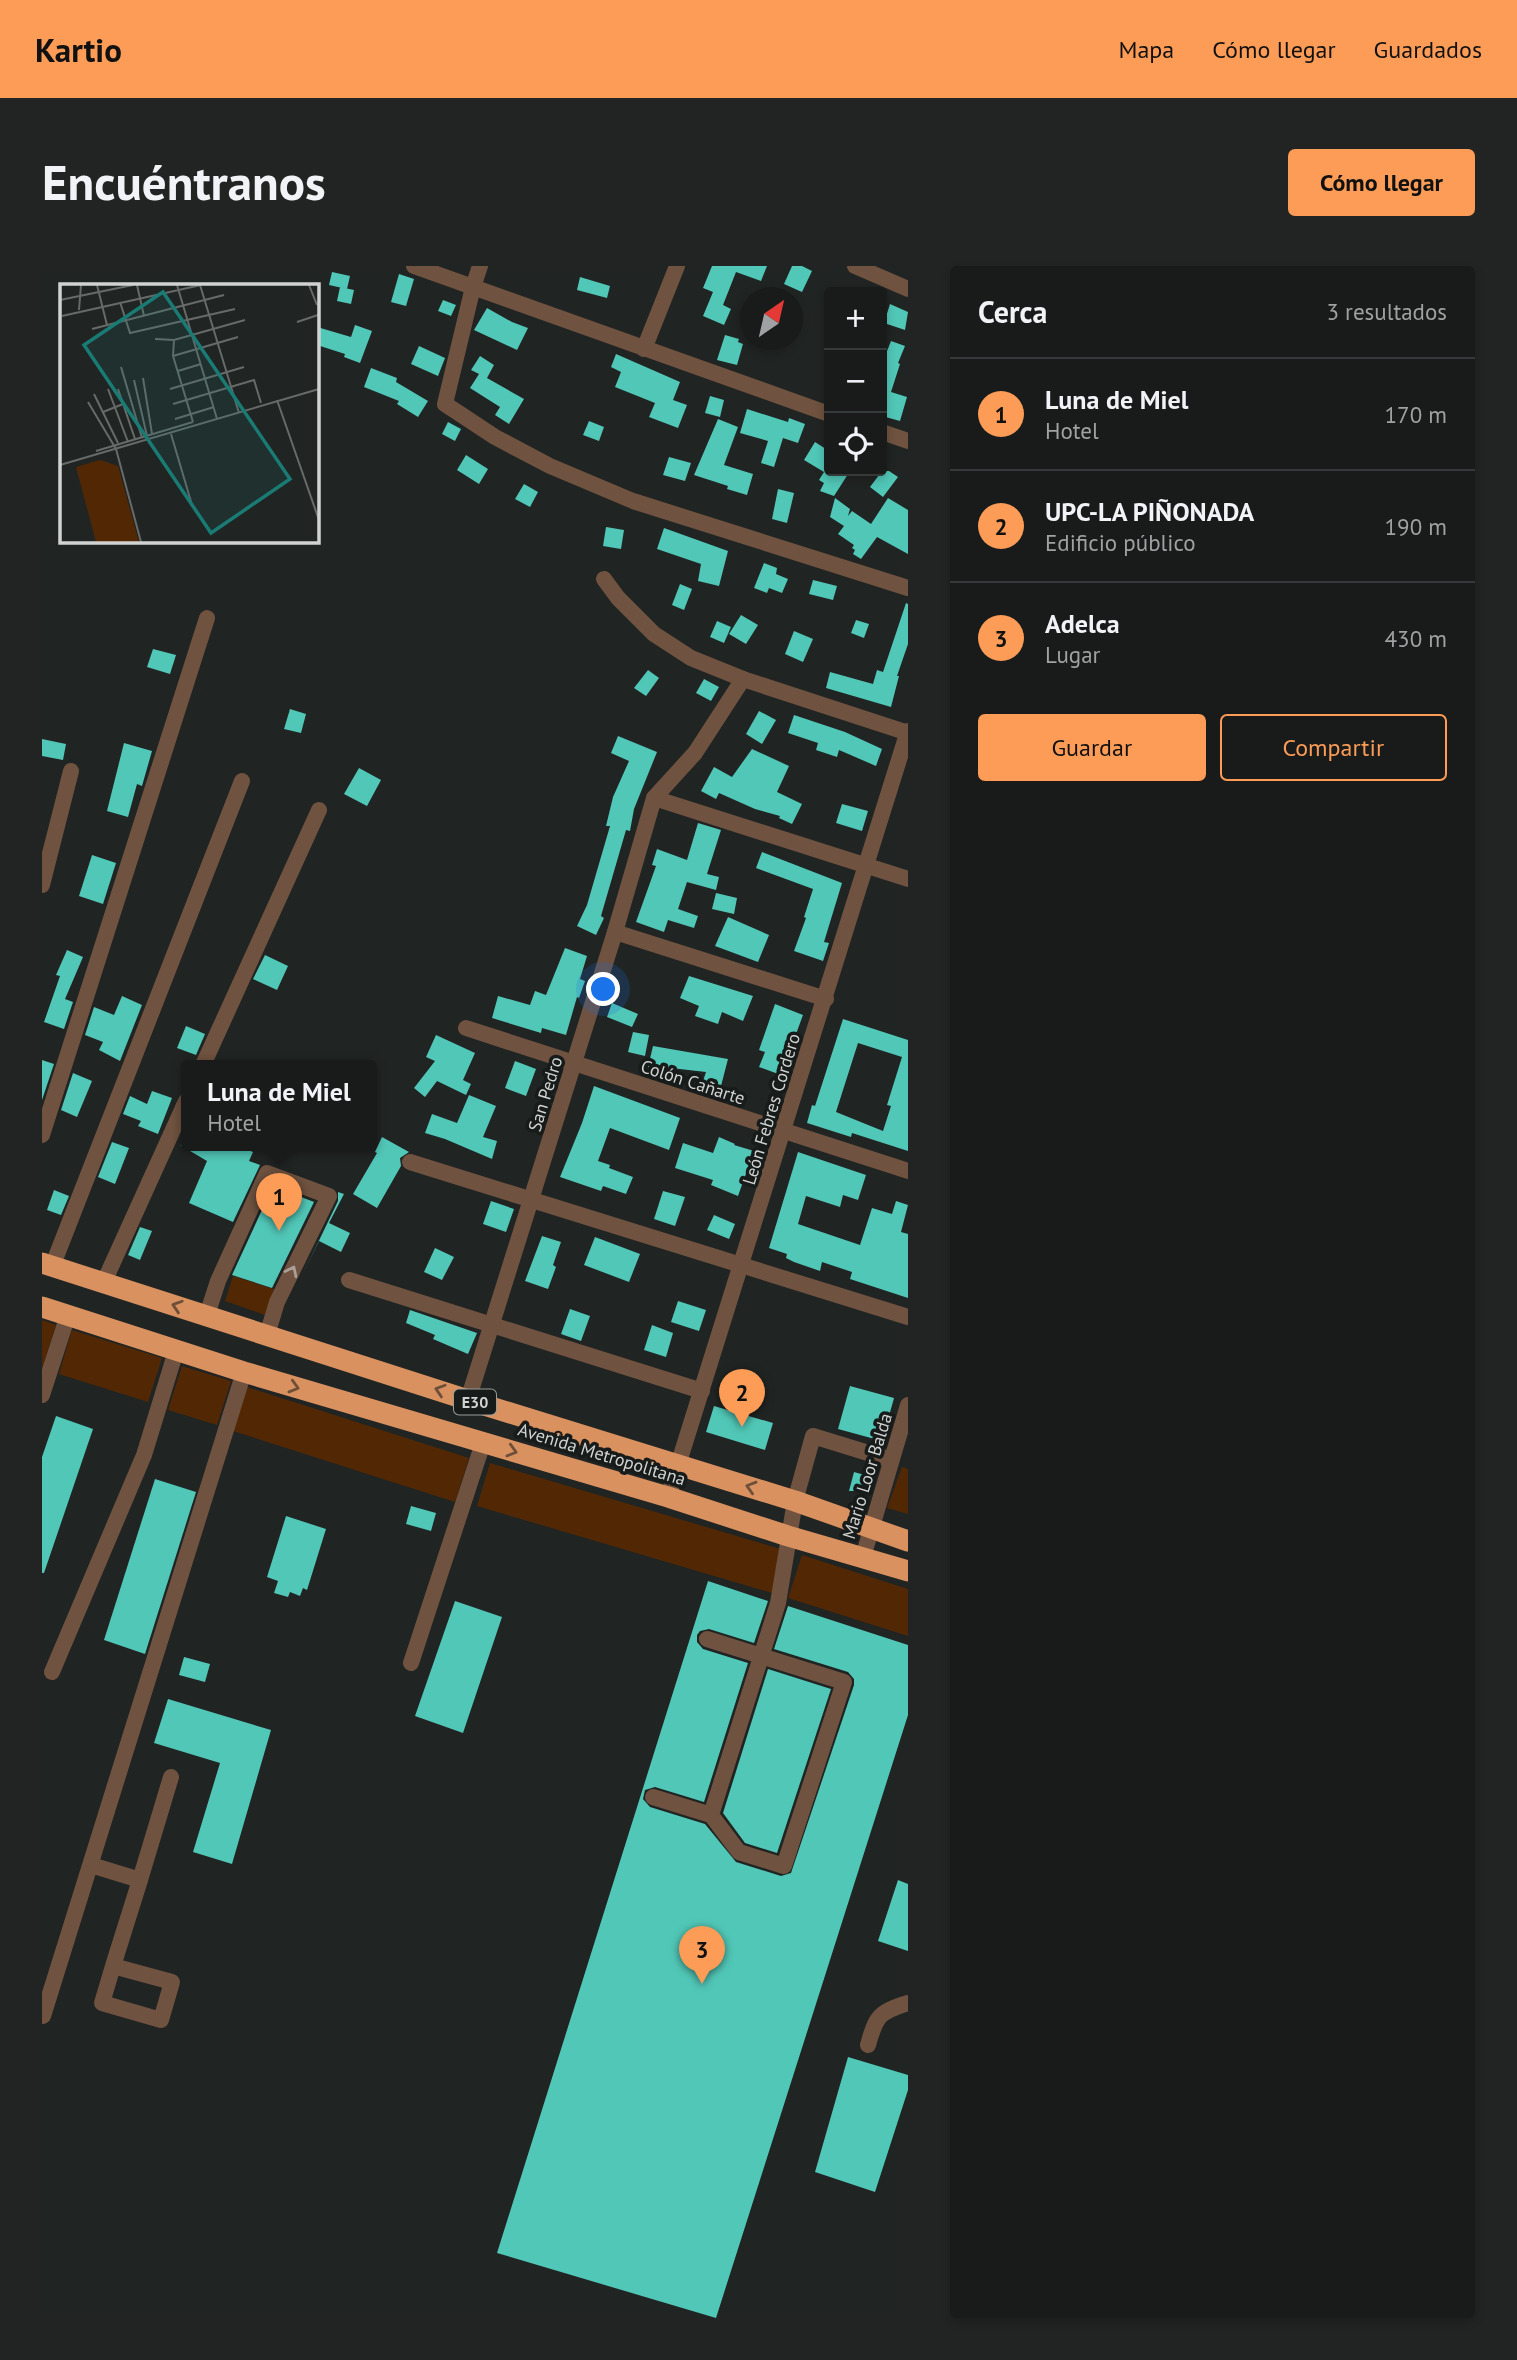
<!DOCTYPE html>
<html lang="es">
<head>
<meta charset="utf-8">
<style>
	body { margin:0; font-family:"PT Sans",sans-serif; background:#212423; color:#f1f3f6 }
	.controls { position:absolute; right:21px; top:21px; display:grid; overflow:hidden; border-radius:7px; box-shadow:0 4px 10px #0003 }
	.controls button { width:63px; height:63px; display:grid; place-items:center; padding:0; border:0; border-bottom:2px solid #363939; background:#181b1a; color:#f1f3f6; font:35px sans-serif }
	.compass { position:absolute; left:698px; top:21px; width:63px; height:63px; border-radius:50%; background:#181b1a; box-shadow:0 4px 10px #0003; rotate:34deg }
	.you { position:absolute; left:562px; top:724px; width:24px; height:24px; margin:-18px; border:5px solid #fff; border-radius:50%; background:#1a73e8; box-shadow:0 0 0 10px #1a73e833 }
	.badge { display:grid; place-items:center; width:46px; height:46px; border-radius:50%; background:#fd9c56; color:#111; font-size:23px; font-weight:700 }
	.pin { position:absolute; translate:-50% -58px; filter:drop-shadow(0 2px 4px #0008) }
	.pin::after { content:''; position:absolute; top:37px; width:24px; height:21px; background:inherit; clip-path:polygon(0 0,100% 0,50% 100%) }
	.popup { position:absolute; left:139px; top:794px; width:196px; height:91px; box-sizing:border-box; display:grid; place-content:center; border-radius:7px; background:#181b1a; filter:drop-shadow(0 2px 5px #0005); font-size:23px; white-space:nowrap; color:#9fa1a2 }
	.popup b { font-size:26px; color:#f1f3f6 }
	.popup::after { content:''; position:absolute; left:50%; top:100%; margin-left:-14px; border:14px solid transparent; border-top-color:#181b1a }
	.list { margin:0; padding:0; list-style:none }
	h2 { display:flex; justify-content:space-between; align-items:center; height:91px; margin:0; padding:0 28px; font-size:30px }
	h2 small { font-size:23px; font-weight:400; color:#9fa1a2 }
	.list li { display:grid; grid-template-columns:46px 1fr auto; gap:21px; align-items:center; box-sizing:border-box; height:112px; padding:0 28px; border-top:2px solid #363939 }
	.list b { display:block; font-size:26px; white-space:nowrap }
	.list p { margin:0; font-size:23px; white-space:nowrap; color:#9fa1a2 }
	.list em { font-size:23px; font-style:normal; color:#9fa1a2 }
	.actions { display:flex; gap:14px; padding:21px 28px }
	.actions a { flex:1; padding:16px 0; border:2px solid #fd9c56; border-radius:7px; text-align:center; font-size:24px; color:#fd9c56 }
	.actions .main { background:#fd9c56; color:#111 }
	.icon { flex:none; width:38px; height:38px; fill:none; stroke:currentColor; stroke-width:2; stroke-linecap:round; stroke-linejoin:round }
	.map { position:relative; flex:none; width:866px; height:2052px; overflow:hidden; border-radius:7px }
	header { display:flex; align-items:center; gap:42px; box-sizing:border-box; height:98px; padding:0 35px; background:#fd9c56; color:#111 }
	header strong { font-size:33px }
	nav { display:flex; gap:38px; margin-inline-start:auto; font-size:24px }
	.intro { display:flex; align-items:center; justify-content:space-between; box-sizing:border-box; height:168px; padding:0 42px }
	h1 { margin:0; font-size:49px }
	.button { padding:18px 32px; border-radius:7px; background:#fd9c56; color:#111; font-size:24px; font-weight:700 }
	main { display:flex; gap:42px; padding:0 42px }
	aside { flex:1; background:#181b1a; border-radius:7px; box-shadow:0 4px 10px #0003 }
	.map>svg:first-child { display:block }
	.green { fill:#522804 }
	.building { fill:#51c7b7; fill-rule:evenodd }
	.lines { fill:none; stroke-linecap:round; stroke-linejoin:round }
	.minor { stroke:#6f523f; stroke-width:16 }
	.highway { stroke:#d99160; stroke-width:21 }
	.oneway { stroke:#a99f97 }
	.oneway2 { stroke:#6e503a }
	.labels { text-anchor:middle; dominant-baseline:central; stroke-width:7; stroke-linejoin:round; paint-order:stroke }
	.shield { fill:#171b1a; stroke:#989c9b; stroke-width:2 }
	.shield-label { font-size:16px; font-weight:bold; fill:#d0d3d2 }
	.street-label { font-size:18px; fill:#d0d3d2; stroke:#171b1a }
	.inset-road { fill:none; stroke:#666a69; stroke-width:2 }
	.view { fill:#197b73; fill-opacity:0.15; stroke:#197b73; stroke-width:3.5 }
	.inset-edge { fill:none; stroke:#d0d3d2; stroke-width:3.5 }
</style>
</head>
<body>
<header>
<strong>Kartio</strong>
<nav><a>Mapa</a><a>Cómo llegar</a><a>Guardados</a></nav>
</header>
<div class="intro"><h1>Encuéntranos</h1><a class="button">Cómo llegar</a></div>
<main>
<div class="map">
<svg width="866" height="2052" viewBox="0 0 866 2052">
	<rect width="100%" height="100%" fill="#202423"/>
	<g class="green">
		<path d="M191,1010L232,1023L223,1049L183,1035Z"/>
		<path d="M0,1054L14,1059L0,1103Z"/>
		<path d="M30,1064L120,1092L106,1136L17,1108Z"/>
		<path d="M140,1100L189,1115L175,1159L126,1144Z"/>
		<path d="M205,1121L427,1192L413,1236L191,1165Z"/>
		<path d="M448,1197L742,1284L730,1327L435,1240Z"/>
		<path d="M860,1201L866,1203V1248L845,1242Z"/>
		<path d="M760,1289L866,1323V1370L746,1332Z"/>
	</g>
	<g class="building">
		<path d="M670,0H725L719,15L694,6L681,39L689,43L682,59L661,50L671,26L661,22Z"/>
		<path d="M750,0H760L770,5L760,26L742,18Z"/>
		<path d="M290,6L308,10L305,23L287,19Z"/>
		<path d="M357,8L372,13L364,40L349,36Z"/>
		<path d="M538,11L568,20L565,32L535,24Z"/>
		<path d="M298,21L312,24L309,38L295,35Z"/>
		<path d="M401,34L414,39L409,50L396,45Z"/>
		<path d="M848,38L866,46L863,64L842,57Z"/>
		<path d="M445,42L470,56L486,62L475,84L432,64Z"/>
		<path d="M313,59L330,65L318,97L302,91L303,88L275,79V61L309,71Z"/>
		<path d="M683,69L697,73L696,76L701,78L695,99L675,94Z"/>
		<path d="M849,75L863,80L856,97L858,98L849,126L865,131L858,155L840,150V98Z"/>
		<path d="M377,80L403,92L396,110L369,98Z"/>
		<path d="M574,88L638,116L631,134L645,139L636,162L607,151L613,137L573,121L579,106L569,101Z"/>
		<path d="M438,90L452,99L445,112L482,133L467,158L453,149L458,141L428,122L437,108L429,104Z"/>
		<path d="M329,102L355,112L354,116L386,135L376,151L355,138L357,135L322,121Z"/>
		<path d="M668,130L682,134L678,151L663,147Z"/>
		<path d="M705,143L746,156L747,152L763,158L756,177L741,172L732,201L719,197L726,175L698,167Z"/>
		<path d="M676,153L696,161L682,199L711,208L705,229L685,223L686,220L652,209Z"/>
		<path d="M547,155L562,161L557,175L541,169Z"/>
		<path d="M406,156L419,163L413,175L400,168Z"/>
		<path d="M773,176L787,185V205H808L792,230L778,225L782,217L777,214L782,206L762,194Z"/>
		<path d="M424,189L446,203L437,218L415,204Z"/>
		<path d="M627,191L649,197L643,215L621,209Z"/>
		<path d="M840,205H847L856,211L841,231L828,221Z"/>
		<path d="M482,218L496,226L488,241L473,233Z"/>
		<path d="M736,223L752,227L745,257L730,253Z"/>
		<path d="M793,232L808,243L806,250L810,245L829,258L846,232L866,244V288L835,271L819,293L811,288L813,284L810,282L812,279L796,268L802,260L788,251Z"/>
		<path d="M564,261L582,264L579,283L561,280Z"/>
		<path d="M622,262L686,285L677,320L656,315L659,298L615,283Z"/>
		<path d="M722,297L735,302L734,308L746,313L740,327L727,322L725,327L712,322Z"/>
		<path d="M771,314L795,320L791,334L767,328Z"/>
		<path d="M638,318L650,323L642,344L630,339Z"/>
		<path d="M864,337L866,338V378L855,410H857L849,441L784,422L788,406L831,418L835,404L841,406Z"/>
		<path d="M699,349L716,359L704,378L687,368Z"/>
		<path d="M814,354L827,358L822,372L809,367Z"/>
		<path d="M675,355L689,361L682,377L668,371Z"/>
		<path d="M752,365L771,373L761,396L743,388Z"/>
		<path d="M111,383L134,389L128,408L105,401Z"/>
		<path d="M606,404L617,412L604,430L592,422Z"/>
		<path d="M662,413L677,421L669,435L654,427Z"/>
		<path d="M248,443L264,448L259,467L242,463Z"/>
		<path d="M717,445L734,454L720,478L704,468Z"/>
		<path d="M752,449L803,466L840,483L834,500L797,484L795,491L774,484L776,477L746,467Z"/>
		<path d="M576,470L615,486L592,543L588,565L584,564L559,650L562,652L554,669L535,660L545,639L568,560H564L571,531L587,495L569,487Z"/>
		<path d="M0,473L24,478L21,494L0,490Z"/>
		<path d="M82,477L110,485L100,520L95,518L86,551L65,545Z"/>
		<path d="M710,483L747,500L735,526L760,538L750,558L737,552L738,550L713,543L677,527L674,533L659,525L672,501L690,511Z"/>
		<path d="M317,502L339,514L325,540L302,528Z"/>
		<path d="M800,538L826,545L820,565L794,557Z"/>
		<path d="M656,557L679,564L665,608L677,611L674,624L645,616L636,643L656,650L652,662L626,654L622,666L594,656L614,600L610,599L615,583L645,594Z"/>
		<path d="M720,586L800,617L782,676L787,677L781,695L752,685L764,652L762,651L771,623L714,602Z"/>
		<path d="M50,589L74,597L61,638L37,630Z"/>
		<path d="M674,627L695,632L692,648L670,643Z"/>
		<path d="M686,651L727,669L716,696L673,680Z"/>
		<path d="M523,682L545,690L538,713L543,715L537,732L535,731L524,769L500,762L499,767L450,752L456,730L488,739L493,725L504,729Z"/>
		<path d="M25,684L41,691L23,733L31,736L22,763L2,756L18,710L14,709Z"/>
		<path d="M223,689L246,700L235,724L211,713Z"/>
		<path d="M647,710L711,730L701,755L680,746L676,758L653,750L657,740L638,732Z"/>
		<path d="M80,730L100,739L78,795L57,784L61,776L43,769L52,741L72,749Z"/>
		<path d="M570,737L596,748L590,761L565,751Z"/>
		<path d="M733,738L761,749L739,809L717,801L723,786L717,784Z"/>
		<path d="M801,753L866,774V885L810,867L809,871L765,857L770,839L773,840ZM816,777L860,791L845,839L849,840L841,865L794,846Z"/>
		<path d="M144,760L163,768L154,789L135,782Z"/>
		<path d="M591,766L607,769L603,790L586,786Z"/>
		<path d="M394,769L433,787L421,814L429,818L424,829L395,815L383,831L372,822L393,795L384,791Z"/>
		<path d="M611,780L686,793L679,820L661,815L664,806L629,802L628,806L606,801Z"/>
		<path d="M0,794L12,798L0,834Z"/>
		<path d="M473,795L494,803L484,830L463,822Z"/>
		<path d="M31,807L50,815L35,851L19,844Z"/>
		<path d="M552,820L638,852L627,884L568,862L556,895L568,899L567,902L591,911L584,928L561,920L559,925L518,911L540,857Z"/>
		<path d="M110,825L130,832L116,868L96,860L99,855L81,848L88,830L105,838Z"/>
		<path d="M427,829L454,840L441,871L455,875L450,893L403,873L383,867L390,848L415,857Z"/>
		<path d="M340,871L367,886L358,892L359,900L335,942L311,928L335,887L333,886Z"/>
		<path d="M677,871L693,878L692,879L712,885L696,930L669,919L671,914L633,902L641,877L671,887Z"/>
		<path d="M70,876L87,882L73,918L56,911Z"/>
		<path d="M138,879H195L211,886L207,895L218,899L191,956L147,937L165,895Z"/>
		<path d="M756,886L824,909L816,934L801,929L798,941L764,930L756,958L818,979L830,942L850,948L854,935L866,939L859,966L866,968V1032L808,1013L810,1006L780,996L778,1005L752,996L744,992L745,988L727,982Z"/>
		<path d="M231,920L272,936L230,1022L190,1009Z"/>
		<path d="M12,924L27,930L19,949L5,944Z"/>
		<path d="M621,925L643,931L633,960L612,953Z"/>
		<path d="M296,926L302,928L287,957L308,967L299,986L277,975L259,1012L296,935Z"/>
		<path d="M449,935L472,943L464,966L441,958Z"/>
		<path d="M672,949L693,958L687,973L665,964Z"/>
		<path d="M98,961L110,965L98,994L86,989Z"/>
		<path d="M500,970L519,976L511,999L514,1001L506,1023L483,1015Z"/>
		<path d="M553,971L598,988L587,1016L542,999Z"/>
		<path d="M393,982L412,991L400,1014L382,1006Z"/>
		<path d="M636,1035L664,1044L657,1065L629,1056Z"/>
		<path d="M528,1043L548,1050L539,1075L519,1068Z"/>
		<path d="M368,1044L435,1067L426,1088L391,1073L393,1069L364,1057Z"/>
		<path d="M610,1059L631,1067L624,1091L602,1084Z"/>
		<path d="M808,1120L852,1132L840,1175L796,1163Z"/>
		<path d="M672,1140L731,1157L723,1184L664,1166Z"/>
		<path d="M14,1150L51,1163L2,1307H0V1191Z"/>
		<path d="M812,1206L826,1210L822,1225H807Z"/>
		<path d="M113,1213L154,1226L103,1388L62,1374Z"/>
		<path d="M369,1240L394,1247L389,1265L364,1258Z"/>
		<path d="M244,1250L284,1263L265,1324L261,1322L258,1330L248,1326L246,1331L232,1327L236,1315L225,1311Z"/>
		<path d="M666,1315L726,1335L712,1377L667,1363L658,1365L655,1369V1376L661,1383L706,1397L662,1536L613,1521L603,1524L601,1533L608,1541L663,1558L694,1596L739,1610L749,1607L812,1419V1413L806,1406L732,1383L746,1340L866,1379V1449L674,2052L455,1987Z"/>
		<path d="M413,1335L460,1351L421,1467L373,1450Z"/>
		<path d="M142,1391L168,1398L163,1416L137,1409Z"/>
		<path d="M726,1403L789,1423L735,1587L703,1577L681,1547Z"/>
		<path d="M126,1433L229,1464L190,1598L151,1586L178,1497L112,1477Z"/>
		<path d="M856,1614L866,1618V1685L836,1675Z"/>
		<path d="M806,1791L866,1809V1824L833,1926L773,1906Z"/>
	</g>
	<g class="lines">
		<g class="minor">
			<path d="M372,0L787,148"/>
			<path d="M438,0L431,21L403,138L453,171L508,200L591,235L866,322"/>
			<path d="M813,0L866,23"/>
			<path d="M602,83L635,0"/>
			<path d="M840,166L866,175"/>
			<path d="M562,313L576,332L612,368L649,392L701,413L866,467"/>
			<path d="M612,532L866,613"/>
			<path d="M0,619L29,505"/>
			<path d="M573,666L784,733"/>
			<path d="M424,762L866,905"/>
			<path d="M161,799L277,544"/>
			<path d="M0,869L165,352"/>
			<path d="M368,896L866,1051"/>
			<path d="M10,1001L200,515"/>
			<path d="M307,1014L660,1125"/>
			<path d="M62,1016L144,835"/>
			<path d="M165,1049L176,1015L225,907L287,930L235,1036L225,1069"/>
			<path d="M0,1129L26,1049"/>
			<path d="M426,1134L573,666L612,532L653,487L701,413"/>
			<path d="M626,1231L866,465"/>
			<path d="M821,1291L866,1139"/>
			<path d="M665,1373L802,1416L742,1600L697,1586L669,1549L736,1337L753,1235L771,1170L849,1194"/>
			<path d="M369,1397L441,1177"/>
			<path d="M10,1406L102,1189L134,1085"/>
			<path d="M611,1531L669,1549"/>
			<path d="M49,1599L98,1614L129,1511"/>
			<path d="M71,1700L60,1737L119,1754L130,1716L71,1700L98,1614"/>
			<path d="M1,1750L202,1106"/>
			<path d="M826,1779C834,1750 837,1746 866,1737"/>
		</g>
		<g class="highway">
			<path d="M0,997L426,1134L753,1235L866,1275"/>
			<path d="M0,1041L202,1106L626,1231L746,1270L866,1305"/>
		</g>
	</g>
	<defs><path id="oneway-chevron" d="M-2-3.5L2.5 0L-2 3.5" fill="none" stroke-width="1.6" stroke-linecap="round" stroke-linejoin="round" transform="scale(1.75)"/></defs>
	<use class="oneway" href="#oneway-chevron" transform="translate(250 1005) rotate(-64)"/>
	<g class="oneway2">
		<use href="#oneway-chevron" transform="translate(135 1040) rotate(-162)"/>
		<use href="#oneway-chevron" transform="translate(252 1121) rotate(16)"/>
		<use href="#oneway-chevron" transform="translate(398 1124) rotate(-162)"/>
		<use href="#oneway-chevron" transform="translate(470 1185) rotate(16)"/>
		<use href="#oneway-chevron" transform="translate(709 1221) rotate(-163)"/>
	</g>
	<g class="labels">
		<rect class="shield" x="412" y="1123.5" width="42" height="25" rx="5"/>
		<g class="shield-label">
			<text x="433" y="1136">E30</text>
		</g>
		<g class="street-label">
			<text transform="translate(651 816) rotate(18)">Colón Cañarte</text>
			<text transform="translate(503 828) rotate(-73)">San Pedro</text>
			<text transform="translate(729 843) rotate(-73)">León Febres Cordero</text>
			<text transform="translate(560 1188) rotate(17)">Avenida Metropolitana</text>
			<text transform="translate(825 1210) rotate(-73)">Mario Loor Balda</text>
		</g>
	</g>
	<g transform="translate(18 18)">
		<rect width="259" height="259" fill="#202423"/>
		<path d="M40,176L58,182L79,258H36L16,183Z" fill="#522804"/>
		<path class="inset-road" d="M37,1L47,41M77,1L84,32M117,1L157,135M140,1L179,129M249,1L257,21M0,16L73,1M60,18L70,49L175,25M19,26L21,1M2,32L141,1M237,38L258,31M32,45L164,11M95,55L114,56L185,36M114,56L113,72L133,138M113,72L178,53M61,83L82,154M118,87L141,80M83,94L92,150M74,96L87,152M48,105L68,158M58,105L75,155M110,105L184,83M34,110L58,159M217,116L259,236M28,118L56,165L81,258M113,120L194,96L201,119M43,128L63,120M115,135L154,123M111,150L132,221M36,167L133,138M0,181L259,105"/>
		<path class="view" d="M103,8L230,195L151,249L24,61Z"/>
		<rect width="259" height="259" class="inset-edge"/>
	</g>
</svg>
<div class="controls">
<button>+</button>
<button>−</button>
<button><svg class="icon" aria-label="locate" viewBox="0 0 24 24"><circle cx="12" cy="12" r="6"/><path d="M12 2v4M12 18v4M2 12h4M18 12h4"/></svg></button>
</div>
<svg class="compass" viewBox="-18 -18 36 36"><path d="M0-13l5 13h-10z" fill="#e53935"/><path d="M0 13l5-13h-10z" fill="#9fa1a2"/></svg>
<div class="you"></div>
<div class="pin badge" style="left:237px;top:965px">1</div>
<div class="popup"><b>Luna de Miel</b>Hotel</div>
<div class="pin badge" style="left:700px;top:1161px">2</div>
<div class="pin badge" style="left:660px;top:1718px">3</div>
</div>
<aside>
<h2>Cerca<small>3 resultados</small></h2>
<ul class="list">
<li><span class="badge">1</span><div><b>Luna de Miel</b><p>Hotel</p></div><em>170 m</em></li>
<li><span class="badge">2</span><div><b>UPC-LA PIÑONADA</b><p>Edificio público</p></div><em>190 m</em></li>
<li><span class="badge">3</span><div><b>Adelca</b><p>Lugar</p></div><em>430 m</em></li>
</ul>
<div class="actions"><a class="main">Guardar</a><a>Compartir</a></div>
</aside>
</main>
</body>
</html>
